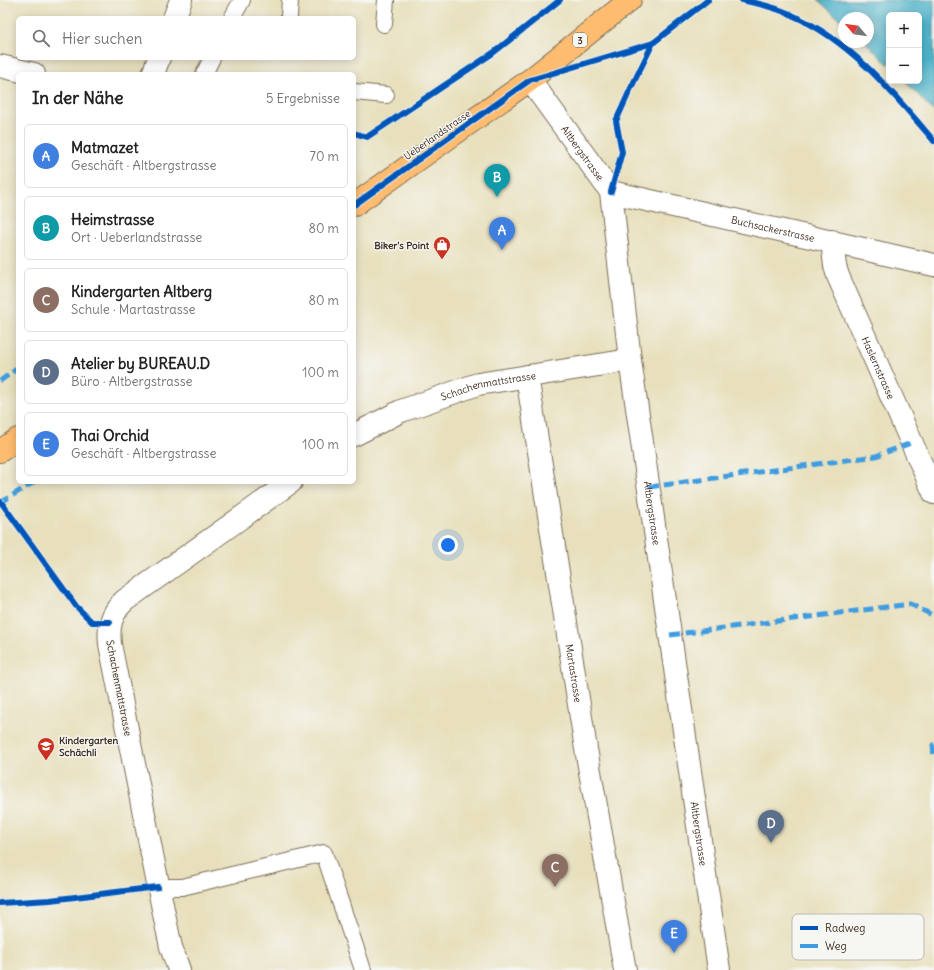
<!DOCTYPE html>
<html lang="de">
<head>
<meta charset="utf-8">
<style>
	body { margin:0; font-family:Delius,sans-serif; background:#f6f6f6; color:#222 }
	.controls { position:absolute; right:12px; top:12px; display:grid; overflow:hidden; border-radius:6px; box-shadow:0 2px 10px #0003 }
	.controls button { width:36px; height:36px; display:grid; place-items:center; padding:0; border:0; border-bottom:1px solid #e0e0e0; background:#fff; color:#222; font:20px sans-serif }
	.compass { position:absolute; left:838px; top:12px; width:36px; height:36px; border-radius:50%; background:#fff; box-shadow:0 2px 10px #0003; rotate:299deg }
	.you { position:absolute; left:448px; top:545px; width:14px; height:14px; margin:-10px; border:3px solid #fff; border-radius:50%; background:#1a73e8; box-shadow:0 0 0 6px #1a73e833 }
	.badge { display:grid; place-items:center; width:26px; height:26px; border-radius:50%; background:#b45309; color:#fff; font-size:13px; font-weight:700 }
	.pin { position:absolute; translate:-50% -33px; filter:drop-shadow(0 1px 2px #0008) }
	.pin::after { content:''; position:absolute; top:21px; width:14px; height:12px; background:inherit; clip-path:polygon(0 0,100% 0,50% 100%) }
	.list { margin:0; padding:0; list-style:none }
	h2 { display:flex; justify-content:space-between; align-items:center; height:52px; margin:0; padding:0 16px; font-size:17px }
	h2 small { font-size:13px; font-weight:400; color:#767676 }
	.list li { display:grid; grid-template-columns:26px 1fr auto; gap:12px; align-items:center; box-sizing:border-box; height:64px; margin:0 8px 8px; padding:0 8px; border:1px solid #e0e0e0; border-radius:6px }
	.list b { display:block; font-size:15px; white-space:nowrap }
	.list p { margin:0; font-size:13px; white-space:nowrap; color:#767676 }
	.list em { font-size:13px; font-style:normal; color:#767676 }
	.icon { flex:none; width:22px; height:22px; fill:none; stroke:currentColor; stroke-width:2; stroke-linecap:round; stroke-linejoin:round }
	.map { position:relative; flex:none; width:934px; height:970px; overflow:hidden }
	.search { position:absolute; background:#fff; box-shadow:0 2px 10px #0003; left:16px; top:16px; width:340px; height:44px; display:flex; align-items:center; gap:10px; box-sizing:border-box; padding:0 14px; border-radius:6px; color:#767676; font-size:15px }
	.panel { position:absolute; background:#fff; box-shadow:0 2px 10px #0003; left:16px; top:72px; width:340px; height:412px; border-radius:6px }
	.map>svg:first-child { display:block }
	.water { fill:#4db3cb; stroke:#446e74 }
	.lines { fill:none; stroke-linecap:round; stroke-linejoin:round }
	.lane-casing { stroke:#786a56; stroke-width:18 }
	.street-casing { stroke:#786a56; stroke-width:24 }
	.primary-casing { stroke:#786a56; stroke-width:24 }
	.lane { stroke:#fff; stroke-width:16 }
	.street { stroke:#fff; stroke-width:22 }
	.primary { stroke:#febc70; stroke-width:22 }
	.quiet { stroke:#3f9ce0; stroke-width:5; stroke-dasharray:10 5; stroke-linecap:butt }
	.cycleway-casing { stroke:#f6f6f2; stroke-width:8 }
	.cycleway { stroke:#0057b8; stroke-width:6 }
	.labels { text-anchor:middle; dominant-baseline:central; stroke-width:3; stroke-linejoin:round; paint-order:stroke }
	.shield { fill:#f6f6f2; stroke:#73675e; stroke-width:1 }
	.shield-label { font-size:9px; font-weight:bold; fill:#3b2a1e }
	.street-label { font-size:10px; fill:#3b2a1e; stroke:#f6f6f2 }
	.poi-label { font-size:10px; font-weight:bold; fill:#3b2a1e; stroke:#f6f6f2; text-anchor:end }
	.key { fill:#f6f6f2; stroke:#beb9b2; stroke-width:1 }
	.key-label { font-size:11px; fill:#3b2a1e }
</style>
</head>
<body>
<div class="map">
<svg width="934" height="970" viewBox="0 0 934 970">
	<rect width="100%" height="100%" fill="#f6f6f2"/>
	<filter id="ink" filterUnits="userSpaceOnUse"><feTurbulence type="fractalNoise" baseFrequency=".025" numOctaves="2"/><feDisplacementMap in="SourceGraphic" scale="8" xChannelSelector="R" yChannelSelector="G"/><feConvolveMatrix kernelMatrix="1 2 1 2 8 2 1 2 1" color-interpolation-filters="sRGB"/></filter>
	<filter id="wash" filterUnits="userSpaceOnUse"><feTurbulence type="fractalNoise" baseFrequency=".012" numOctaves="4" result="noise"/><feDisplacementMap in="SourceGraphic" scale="16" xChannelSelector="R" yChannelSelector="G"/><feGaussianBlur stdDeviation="0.9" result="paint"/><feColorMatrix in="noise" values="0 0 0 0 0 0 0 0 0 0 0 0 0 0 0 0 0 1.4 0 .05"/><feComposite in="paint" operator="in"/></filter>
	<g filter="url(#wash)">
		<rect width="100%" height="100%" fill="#e8e0bd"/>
		<path class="water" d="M818,0H934V112L905,81H919V15H889V65L865,42H868V18H844V23Z"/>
	</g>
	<g filter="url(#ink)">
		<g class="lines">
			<defs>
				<g id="lane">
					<path d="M289,17L290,0"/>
					<path d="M232,18L242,0"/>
					<path d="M384,24L386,0"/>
					<path d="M204,74L212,58"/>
					<path d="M354,92L386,95"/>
					<path d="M158,887H182L324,853L363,970"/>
				</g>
				<g id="street">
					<path d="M174,18L181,0"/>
					<path d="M0,66L34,74"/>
					<path d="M153,74L159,58"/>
					<path id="s1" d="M530,80L611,192L630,360L719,970"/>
					<path id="s2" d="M611,192L934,265"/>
					<path id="s3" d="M832,241L835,266L838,276L934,493"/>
					<path id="s4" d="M527,376L586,749L625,970"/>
					<path id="s5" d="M354,435L401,411L478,384L630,360"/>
					<path d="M179,970L171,947L165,919L110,644C108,626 111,614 124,601L291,482"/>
				</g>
				<g id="primary">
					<path d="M354,205L530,80L630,0"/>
					<path d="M0,451L18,439"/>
				</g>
			</defs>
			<use href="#lane" class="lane-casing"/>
			<use href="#street" class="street-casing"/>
			<use href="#primary" class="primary-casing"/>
			<use href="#lane" class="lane"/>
			<use href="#street" class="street"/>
			<use href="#primary" class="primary"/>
			<g class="quiet">
				<path d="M0,381L18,368"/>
				<path d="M649,487L876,456L911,443"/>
				<path d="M0,503L34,482"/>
				<path d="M670,635L910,604L934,616"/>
				<path d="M934,745H933L934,757"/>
			</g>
			<defs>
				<g id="cycleway">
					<path d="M742,0C760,4 778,8 794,16C852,42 894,94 934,141"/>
					<path d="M354,133L367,137L493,53L560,0"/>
					<path d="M611,192L622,152L616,121L631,88L653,43L708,0"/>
					<path d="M354,205L530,80L653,43"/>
					<path d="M1,502L76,606L92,622H110"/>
					<path d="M0,903L50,900L158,887"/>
				</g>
			</defs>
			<use href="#cycleway" class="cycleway-casing"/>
			<use href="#cycleway" class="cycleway"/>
		</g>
	</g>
	<defs>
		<symbol id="shop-pin" viewBox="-11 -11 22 30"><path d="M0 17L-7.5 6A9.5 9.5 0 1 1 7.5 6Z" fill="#c8321e" stroke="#f6f6f2"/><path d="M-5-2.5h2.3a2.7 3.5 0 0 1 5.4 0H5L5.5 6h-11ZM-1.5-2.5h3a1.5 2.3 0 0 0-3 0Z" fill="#fff"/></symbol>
		<symbol id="school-pin" viewBox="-11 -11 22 30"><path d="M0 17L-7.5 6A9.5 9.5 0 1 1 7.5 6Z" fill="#c8321e" stroke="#f6f6f2"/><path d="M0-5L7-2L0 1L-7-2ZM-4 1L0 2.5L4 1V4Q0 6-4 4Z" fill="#fff"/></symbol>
	</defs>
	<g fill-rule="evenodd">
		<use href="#shop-pin" x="432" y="235" width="20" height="27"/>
		<use href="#school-pin" x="36" y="736" width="20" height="27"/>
	</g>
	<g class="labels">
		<rect class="shield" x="573" y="33" width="14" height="14" rx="3"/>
		<g class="shield-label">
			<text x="580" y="40">3</text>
		</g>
		<g class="street-label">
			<text transform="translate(437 135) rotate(-35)">Ueberlandstrasse</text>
			<text stroke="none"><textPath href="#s1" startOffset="90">Altbergstrasse</textPath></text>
			<text stroke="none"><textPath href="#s2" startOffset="166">Buchsackerstrasse</textPath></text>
			<text stroke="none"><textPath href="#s3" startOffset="136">Haslernstrasse</textPath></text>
			<text stroke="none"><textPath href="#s5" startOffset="144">Schachenmattstrasse</textPath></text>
			<text stroke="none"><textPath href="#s1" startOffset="462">Altbergstrasse</textPath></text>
			<text stroke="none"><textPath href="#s4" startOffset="301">Martastrasse</textPath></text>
			<text transform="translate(119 688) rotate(79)">Schachenmattstrasse</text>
			<text stroke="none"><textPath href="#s1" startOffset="786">Altbergstrasse</textPath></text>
		</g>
		<g class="poi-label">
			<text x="429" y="245">Biker's Point</text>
			<text x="59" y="740" text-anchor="start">Kindergarten<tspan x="59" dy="12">Schächli</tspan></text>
		</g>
	</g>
	<rect x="792" y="914" width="132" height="46" rx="6" class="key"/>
	<rect x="800" y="926" width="18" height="4" fill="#0057b8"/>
	<rect x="800" y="944" width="18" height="4" fill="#3f9ce0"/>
	<g class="key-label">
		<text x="825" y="932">Radweg</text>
		<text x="825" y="950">Weg</text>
	</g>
</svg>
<div class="controls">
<button>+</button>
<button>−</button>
</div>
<svg class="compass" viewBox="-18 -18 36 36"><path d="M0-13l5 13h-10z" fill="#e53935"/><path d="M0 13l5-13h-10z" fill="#767676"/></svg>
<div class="you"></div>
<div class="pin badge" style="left:502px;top:250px;background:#3f7fe0">A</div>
<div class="pin badge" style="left:497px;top:197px;background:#0f9aa8">B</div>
<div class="pin badge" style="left:555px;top:887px;background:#8d6e63">C</div>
<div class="pin badge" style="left:771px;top:843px;background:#5c6f8a">D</div>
<div class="pin badge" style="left:674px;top:953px;background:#3f7fe0">E</div>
<div class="search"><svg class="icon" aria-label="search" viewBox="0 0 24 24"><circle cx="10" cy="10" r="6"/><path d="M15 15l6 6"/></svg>Hier suchen</div>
<section class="panel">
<h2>In der Nähe<small>5 Ergebnisse</small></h2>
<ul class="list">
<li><span class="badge" style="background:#3f7fe0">A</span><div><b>Matmazet</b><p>Geschäft · Altbergstrasse</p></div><em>70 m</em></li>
<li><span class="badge" style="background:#0f9aa8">B</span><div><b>Heimstrasse</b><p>Ort · Ueberlandstrasse</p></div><em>80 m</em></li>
<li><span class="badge" style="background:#8d6e63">C</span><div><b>Kindergarten Altberg</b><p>Schule · Martastrasse</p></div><em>80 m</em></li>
<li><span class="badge" style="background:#5c6f8a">D</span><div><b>Atelier by BUREAU.D</b><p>Büro · Altbergstrasse</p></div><em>100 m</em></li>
<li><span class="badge" style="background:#3f7fe0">E</span><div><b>Thai Orchid</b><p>Geschäft · Altbergstrasse</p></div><em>100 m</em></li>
</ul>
</section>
</div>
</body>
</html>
